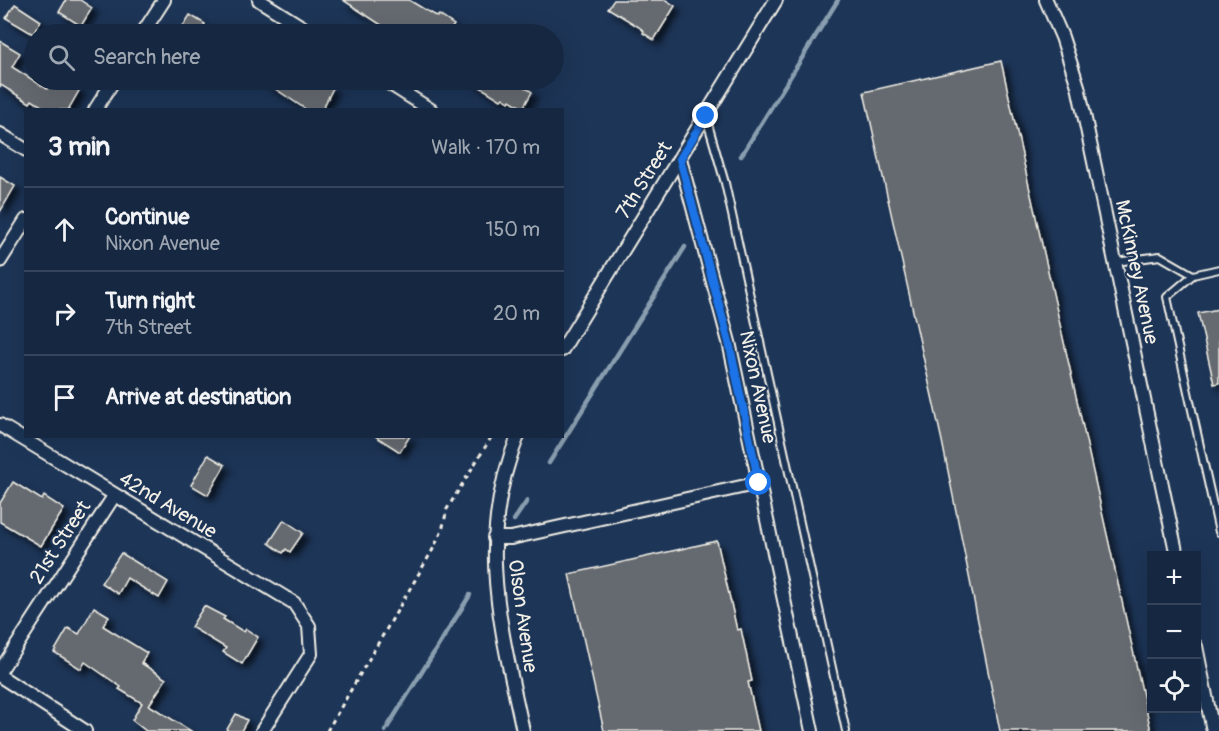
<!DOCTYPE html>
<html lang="en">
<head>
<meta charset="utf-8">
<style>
	body { margin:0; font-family:Pangolin,sans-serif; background:#1f3048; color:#f1f3f6 }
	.controls { position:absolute; right:18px; bottom:18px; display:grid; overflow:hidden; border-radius:0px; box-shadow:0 6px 24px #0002 }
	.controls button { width:54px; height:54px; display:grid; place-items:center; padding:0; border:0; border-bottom:2px solid #35445a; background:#162841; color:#f1f3f6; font:30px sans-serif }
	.stop { position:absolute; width:18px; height:18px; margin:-14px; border:4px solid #1a73e8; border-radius:50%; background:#fff }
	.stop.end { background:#1a73e8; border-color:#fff; box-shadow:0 2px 6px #0008 }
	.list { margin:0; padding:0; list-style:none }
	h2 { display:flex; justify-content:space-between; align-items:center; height:78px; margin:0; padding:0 24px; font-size:26px }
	h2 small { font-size:20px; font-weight:400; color:#9ea6b1 }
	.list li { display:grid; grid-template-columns:39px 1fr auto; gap:18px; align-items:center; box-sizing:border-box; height:84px; padding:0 24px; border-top:2px solid #35445a }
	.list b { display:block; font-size:22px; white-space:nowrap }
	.list p { margin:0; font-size:20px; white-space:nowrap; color:#9ea6b1 }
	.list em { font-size:20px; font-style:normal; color:#9ea6b1 }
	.icon { flex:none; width:33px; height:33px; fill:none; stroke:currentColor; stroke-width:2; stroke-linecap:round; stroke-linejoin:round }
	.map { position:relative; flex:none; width:1219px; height:731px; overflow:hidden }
	.search { position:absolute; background:#162841; box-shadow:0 6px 24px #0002; left:24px; top:24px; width:540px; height:66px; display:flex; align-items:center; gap:15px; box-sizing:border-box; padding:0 21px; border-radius:33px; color:#9ea6b1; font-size:22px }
	.panel { position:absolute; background:#162841; box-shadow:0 6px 24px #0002; left:24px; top:108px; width:540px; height:330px; border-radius:0px }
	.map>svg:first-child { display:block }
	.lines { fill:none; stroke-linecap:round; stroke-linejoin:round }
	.stream { stroke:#899eaf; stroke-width:4.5 }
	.building { fill:#656b70; stroke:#f4f1e8; stroke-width:1.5; filter:url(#shadow) }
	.lane-casing { stroke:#f4f1e8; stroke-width:10 }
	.street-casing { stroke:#f4f1e8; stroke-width:16 }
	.path { stroke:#f4f1e8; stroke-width:3; stroke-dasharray:4.5 4.5; stroke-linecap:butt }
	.lane { stroke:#1d3557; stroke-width:6 }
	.street { stroke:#1d3557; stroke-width:12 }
	.route { stroke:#1a73e8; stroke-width:8 }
	.labels { text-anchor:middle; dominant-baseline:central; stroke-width:4.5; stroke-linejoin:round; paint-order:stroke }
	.street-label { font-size:20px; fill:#f4f1e8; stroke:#1d3557 }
</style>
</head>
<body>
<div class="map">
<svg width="1219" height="731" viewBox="0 0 1219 731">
	<defs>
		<filter id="shadow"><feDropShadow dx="5.5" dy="5.5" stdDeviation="3" flood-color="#0009"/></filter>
	</defs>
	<rect width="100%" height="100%" fill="#1d3557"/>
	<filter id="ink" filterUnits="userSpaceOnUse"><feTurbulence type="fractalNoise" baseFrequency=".0167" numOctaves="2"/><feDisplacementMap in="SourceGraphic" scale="12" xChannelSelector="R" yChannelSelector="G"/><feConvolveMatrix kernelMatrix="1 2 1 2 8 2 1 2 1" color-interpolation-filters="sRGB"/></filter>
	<g filter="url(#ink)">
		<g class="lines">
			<g class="stream">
				<path d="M741,156L838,0"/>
				<path d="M549,463L685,247"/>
				<path d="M514,520L527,501"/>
				<path d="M385,731L470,595"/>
			</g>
		</g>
		<g class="building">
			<path d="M66,0H80L92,8L81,26L59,12Z"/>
			<path d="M343,0H409L437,17L439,15L454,25L448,34H395Z"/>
			<path d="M614,0H666L675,6L654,40L643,33L644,31L639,27L608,8Z"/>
			<path d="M15,4L41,21L33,34L6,18Z"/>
			<path d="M190,15L205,24L199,34H178Z"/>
			<path d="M0,41L20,53L12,67L47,89L53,80H64L80,89L68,110H48L32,100L30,103L1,85L0,87Z"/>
			<path d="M1001,61L1151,731H1000L942,441L864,92Z"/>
			<path d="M262,80H316L333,88L322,110H307Z"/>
			<path d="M469,80H523L520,84L532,92L523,108L510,100L509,102L503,98L501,100Z"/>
			<path d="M0,177L15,186L0,212Z"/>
			<path d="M1219,309V383L1214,384L1198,313Z"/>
			<path d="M375,436H410L400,452Z"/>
			<path d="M208,455L225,465L208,495L191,485Z"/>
			<path d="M13,482L42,500L44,496L64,509L41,546L0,522V503Z"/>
			<path d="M284,520L303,533L290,552L286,549L283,553L269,543Z"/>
			<path d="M717,541L737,630L741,629L752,681L748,682L759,731H604L569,574Z"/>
			<path d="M121,553L168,582L159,598L127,578L118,594L101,583Z"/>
			<path d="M204,606L225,617L223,619L244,632L246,629L258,637L242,664L223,652L226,648L191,627Z"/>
			<path d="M94,607L109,616L103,626L147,653L141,663L166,679L149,705L191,731H146L132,720L142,703L119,689L121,687L85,662L81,669L54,652L68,628L79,634Z"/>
			<path d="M236,714L247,720L241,731H226Z"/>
		</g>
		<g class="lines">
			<defs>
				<g id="lane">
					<path d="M706,117L725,183L846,731"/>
					<path d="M1116,262L1160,256L1193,275"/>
					<path d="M1219,269L1193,275L1167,297L1219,532"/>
				</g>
				<g id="street">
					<path d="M259,0L313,34"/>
					<path d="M1046,0L1062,37L1078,86L1177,556"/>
					<path d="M142,34L164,0"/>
					<path d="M384,80L431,110"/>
					<path d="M95,110L114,80"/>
					<path d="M0,134L26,150"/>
					<path d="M680,159L729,342L812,731"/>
					<path d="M0,261L26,220"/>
					<path d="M562,350L776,0"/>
					<path d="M0,425L294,603L309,626L311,654L262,731"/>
					<path d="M518,436C475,540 501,627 523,731"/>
					<path d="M494,538H511L759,483"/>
					<path d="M1196,646L1213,731"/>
					<path d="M0,671L114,496"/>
					<path d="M0,676L85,731"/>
				</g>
			</defs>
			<use href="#lane" class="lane-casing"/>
			<use href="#street" class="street-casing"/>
			<path class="path" d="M327,731L432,551L442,531L447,509L492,436"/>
			<use href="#lane" class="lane"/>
			<use href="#street" class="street"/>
		</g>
	</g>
	<g class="lines" filter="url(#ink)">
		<path class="route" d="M706,116L680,159L729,342L759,483"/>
	</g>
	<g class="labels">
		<g class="street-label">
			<text transform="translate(644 180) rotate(-58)">7th Street</text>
			<text transform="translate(1137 272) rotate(78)">McKinney Avenue</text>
			<text transform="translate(758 387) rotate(78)">Nixon Avenue</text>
			<text transform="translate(168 505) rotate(31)">42nd Avenue</text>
			<text transform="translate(60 542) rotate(-57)">21st Street</text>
			<text transform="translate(523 616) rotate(82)">Olson Avenue</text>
		</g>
	</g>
</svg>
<div class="controls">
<button>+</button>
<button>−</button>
<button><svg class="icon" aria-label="locate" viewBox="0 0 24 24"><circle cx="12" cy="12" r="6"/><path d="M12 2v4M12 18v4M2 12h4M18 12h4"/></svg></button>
</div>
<div class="stop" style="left:759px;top:483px"></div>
<div class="stop end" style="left:706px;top:116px"></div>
<div class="search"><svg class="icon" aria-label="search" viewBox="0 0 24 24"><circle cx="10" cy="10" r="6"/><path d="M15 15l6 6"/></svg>Search here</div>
<section class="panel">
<h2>3 min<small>Walk · 170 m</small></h2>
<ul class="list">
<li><svg class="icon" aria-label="ahead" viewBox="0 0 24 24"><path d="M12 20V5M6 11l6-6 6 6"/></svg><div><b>Continue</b><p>Nixon Avenue</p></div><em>150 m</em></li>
<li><svg class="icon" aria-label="right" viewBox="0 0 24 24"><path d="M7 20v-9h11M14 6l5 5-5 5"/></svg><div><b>Turn right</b><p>7th Street</p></div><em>20 m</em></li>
<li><svg class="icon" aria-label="arrive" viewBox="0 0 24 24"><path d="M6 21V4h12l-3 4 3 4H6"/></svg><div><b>Arrive at destination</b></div></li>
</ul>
</section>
</div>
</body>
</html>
